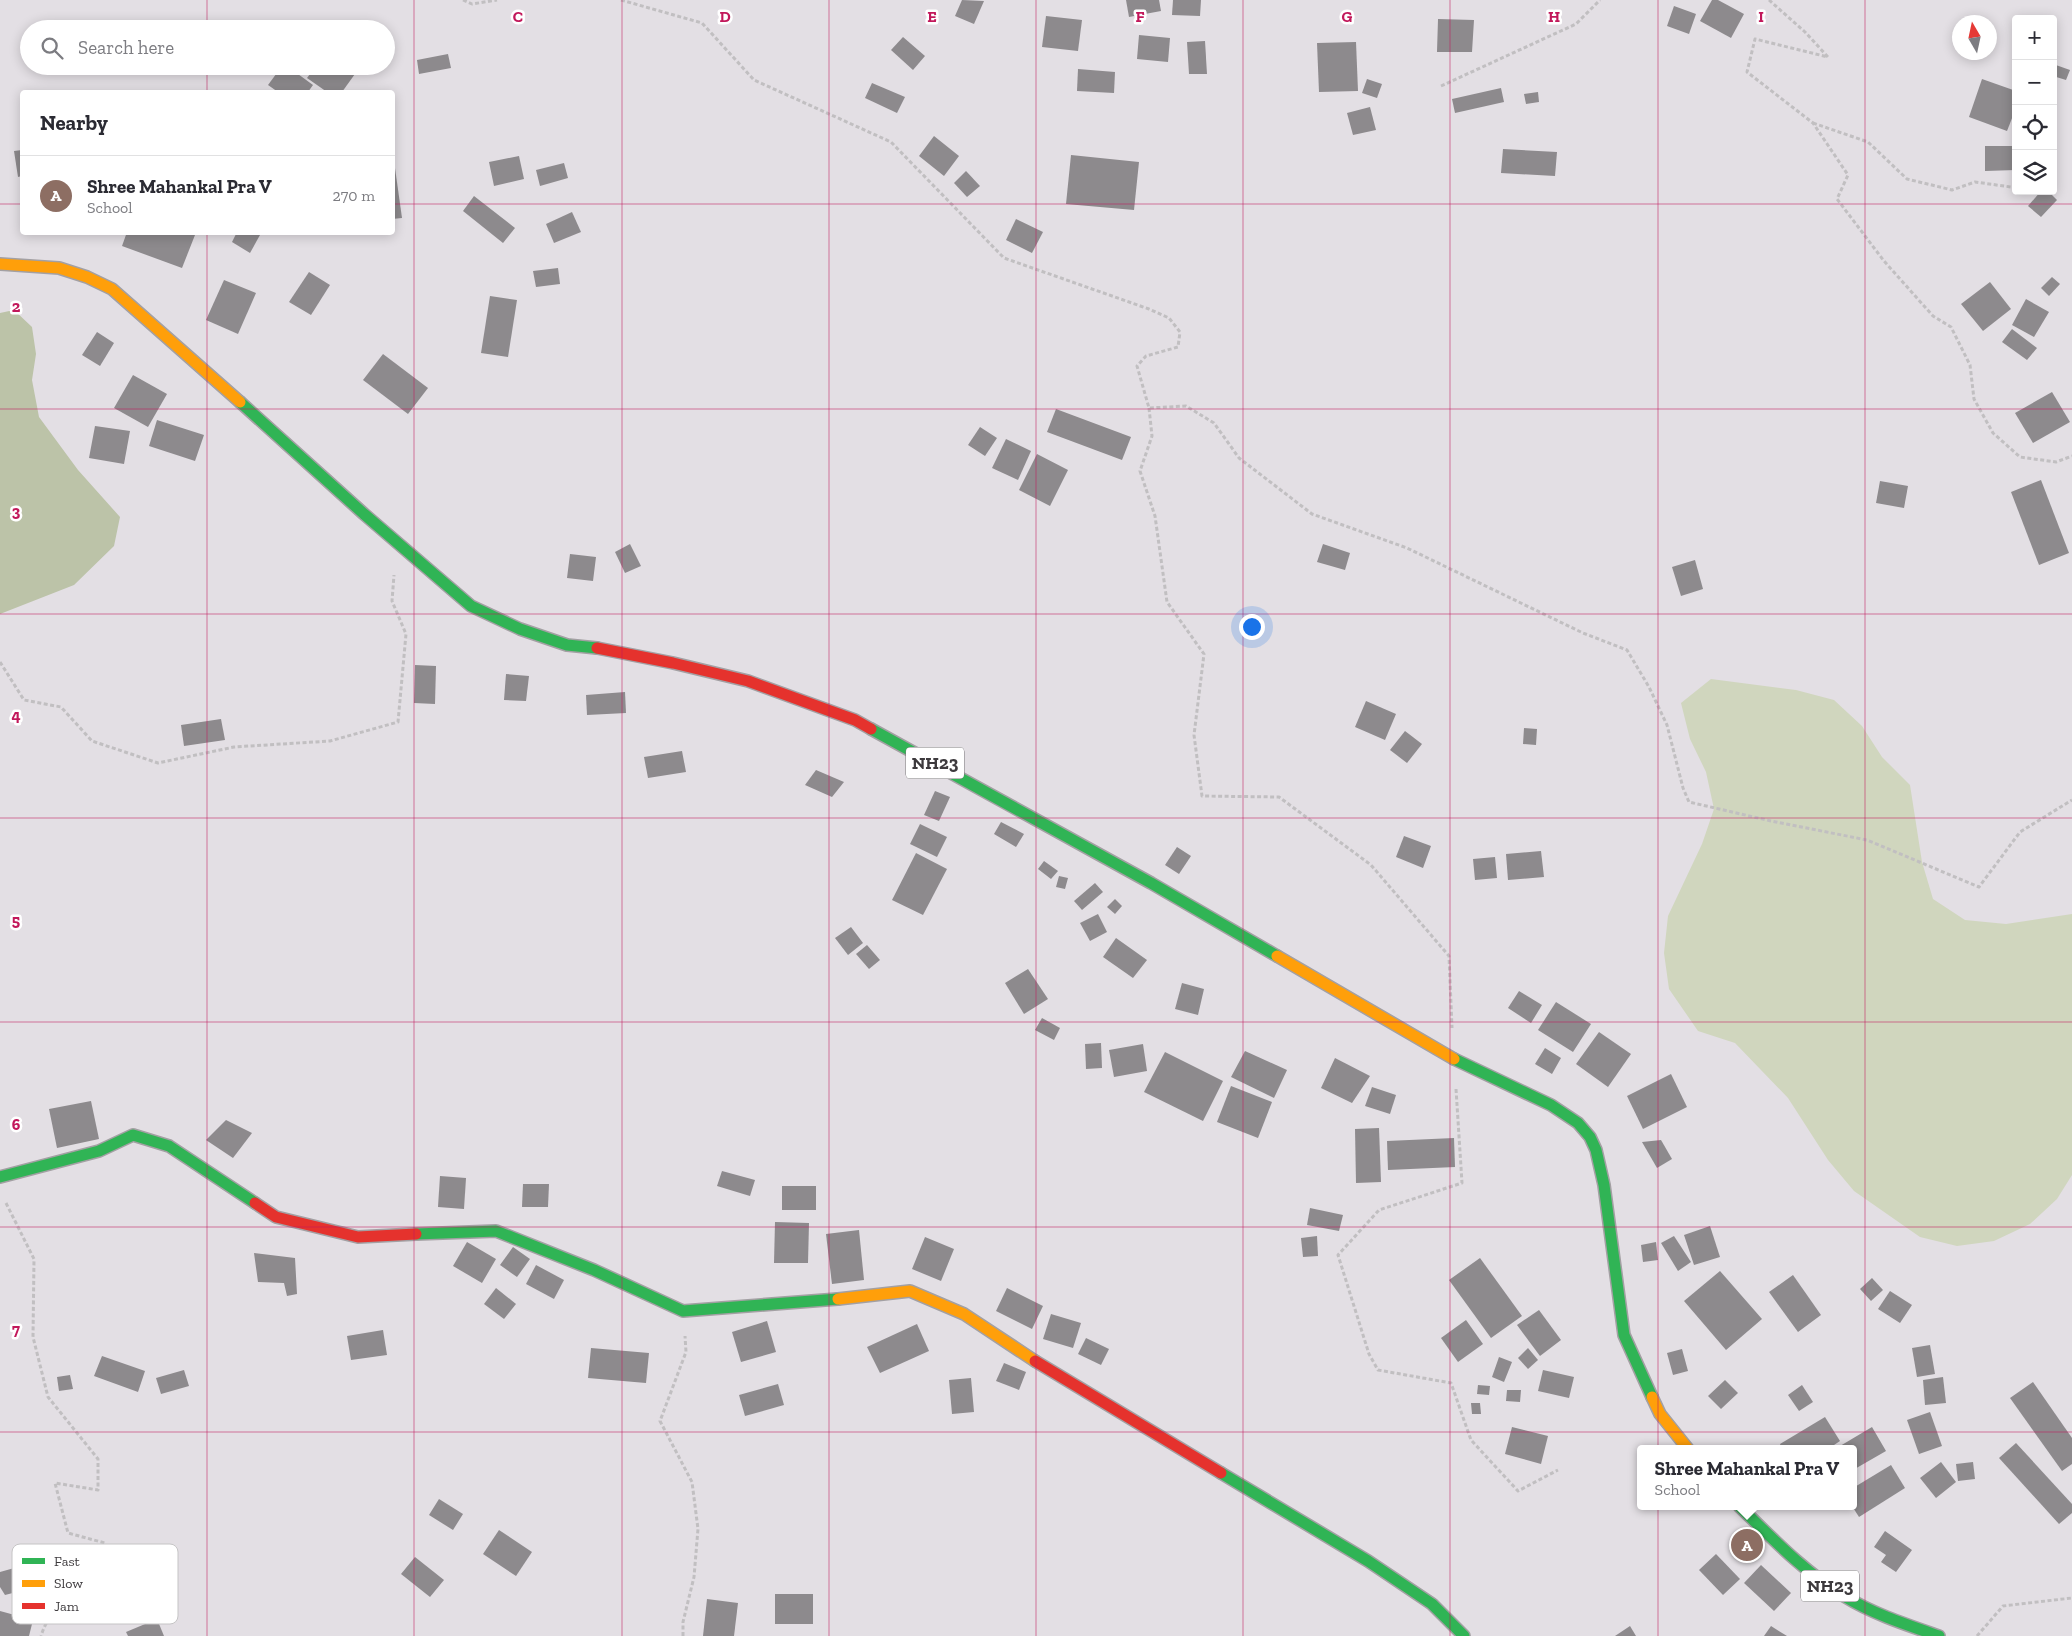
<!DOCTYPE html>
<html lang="en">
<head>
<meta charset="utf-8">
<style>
	body { margin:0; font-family:"Zilla Slab",serif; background:#f7f7f7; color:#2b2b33 }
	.controls { position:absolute; right:15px; top:15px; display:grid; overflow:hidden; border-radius:5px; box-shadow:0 2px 12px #0003 }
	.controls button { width:45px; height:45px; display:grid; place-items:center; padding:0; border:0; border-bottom:1px solid #e1e1e2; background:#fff; color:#2b2b33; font:25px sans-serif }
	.compass { position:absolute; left:1952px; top:15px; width:45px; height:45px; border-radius:50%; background:#fff; box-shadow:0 2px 12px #0003; rotate:351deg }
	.you { position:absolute; left:1251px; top:626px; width:18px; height:18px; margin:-12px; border:4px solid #fff; border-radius:50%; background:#1a73e8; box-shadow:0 0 0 8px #1a73e833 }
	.badge { display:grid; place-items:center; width:32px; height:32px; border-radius:50%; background:#0b8043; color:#fff; font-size:16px; font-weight:700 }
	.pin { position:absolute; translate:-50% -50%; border:2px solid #fff; box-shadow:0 1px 5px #0006 }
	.popup { position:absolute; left:1637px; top:1445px; width:220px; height:65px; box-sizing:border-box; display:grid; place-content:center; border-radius:5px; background:#fff; filter:drop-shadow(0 1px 4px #0005); font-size:16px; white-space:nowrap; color:#7c7c81 }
	.popup b { font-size:19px; color:#2b2b33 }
	.popup::after { content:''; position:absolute; left:50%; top:100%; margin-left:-10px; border:10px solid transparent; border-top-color:#fff }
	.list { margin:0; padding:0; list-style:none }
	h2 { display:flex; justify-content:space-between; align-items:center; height:65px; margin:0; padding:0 20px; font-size:21px }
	h2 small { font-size:16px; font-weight:400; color:#7c7c81 }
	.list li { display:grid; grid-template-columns:32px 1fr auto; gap:15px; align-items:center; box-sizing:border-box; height:80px; padding:0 20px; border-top:1px solid #e1e1e2 }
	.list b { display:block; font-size:19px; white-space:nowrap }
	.list p { margin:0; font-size:16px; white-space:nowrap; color:#7c7c81 }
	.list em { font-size:16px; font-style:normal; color:#7c7c81 }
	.icon { flex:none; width:28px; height:28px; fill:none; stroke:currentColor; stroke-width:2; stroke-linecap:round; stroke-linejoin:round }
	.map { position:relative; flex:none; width:2072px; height:1636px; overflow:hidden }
	.search { position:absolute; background:#fff; box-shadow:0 2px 12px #0003; left:20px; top:20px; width:375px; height:55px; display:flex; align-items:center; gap:12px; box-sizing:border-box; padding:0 18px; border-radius:28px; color:#7c7c81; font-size:19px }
	.panel { position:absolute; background:#fff; box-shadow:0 2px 12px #0003; left:20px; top:90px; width:375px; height:145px; border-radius:5px }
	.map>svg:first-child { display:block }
	.green { fill:#d0d6be }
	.forest { fill:#bcc3a8 }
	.building { fill:#8d8a8d }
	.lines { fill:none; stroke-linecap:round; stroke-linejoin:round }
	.fast-casing { stroke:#a3a0a3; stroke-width:14 }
	.slow-casing { stroke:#a3a0a3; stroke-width:14 }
	.jam-casing { stroke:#a3a0a3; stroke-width:14 }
	.path { stroke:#c1bfc1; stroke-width:3; stroke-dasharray:4 2.5; stroke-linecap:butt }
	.fast { stroke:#30b455; stroke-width:11 }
	.slow { stroke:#ff9f0a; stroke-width:11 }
	.jam { stroke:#e5322d; stroke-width:11 }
	.grid { fill:none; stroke:#c2185b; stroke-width:1; stroke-opacity:0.55 }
	.labels { text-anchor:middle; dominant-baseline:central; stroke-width:5; stroke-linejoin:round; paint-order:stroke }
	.shield { fill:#fff; stroke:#777577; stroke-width:1 }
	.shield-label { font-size:18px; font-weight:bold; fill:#3d3a3d }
	.key { fill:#fff; stroke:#c5c4c5; stroke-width:1 }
	.key-label { font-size:14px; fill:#3d3a3d }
	.grid-label { font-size:16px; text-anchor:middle; font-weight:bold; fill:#c2185b; stroke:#fff; stroke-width:5; stroke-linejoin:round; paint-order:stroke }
</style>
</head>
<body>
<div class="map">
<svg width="2072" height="1636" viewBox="0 0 2072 1636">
	<rect width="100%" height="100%" fill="#e3dfe4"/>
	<path class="green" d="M1711,679L1796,690L1834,700L1862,726L1882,757L1910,785L1922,862L1933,899L1965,920L2006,924L2072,914V1175L2057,1199L2030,1224L1994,1241L1957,1246L1920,1237L1854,1191L1828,1160L1788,1098L1735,1043L1698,1031L1669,989L1664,953L1668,916L1702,844L1714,809L1706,772L1690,739L1681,703Z"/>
	<path class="forest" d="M14,310L32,327L36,354L32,380L39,417L78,470L120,517L114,546L74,585L0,614V313Z"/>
	<g class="building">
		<path d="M962,0L984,1L974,24L955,16Z"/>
		<path d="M1126,0H1159L1161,11L1129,17Z"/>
		<path d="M1173,0H1201L1200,16L1172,15Z"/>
		<path d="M1712,0H1718L1744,14L1731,38L1700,21Z"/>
		<path d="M1674,6L1696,14L1689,34L1667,26Z"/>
		<path d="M1046,16L1082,20L1078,51L1042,47Z"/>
		<path d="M1438,19L1474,20L1472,52H1437Z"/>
		<path d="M1139,35L1170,38L1168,62L1137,59Z"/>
		<path d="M903,37L925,56L913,70L891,50Z"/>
		<path d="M1205,41L1207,74H1189L1187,42Z"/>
		<path d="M1356,42L1358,91L1319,92L1317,43Z"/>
		<path d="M448,54L451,68L419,74L417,60Z"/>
		<path d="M2053,64L2070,70L2066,80L2053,76Z"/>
		<path d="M282,66H287L313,85L308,92H278L268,85Z"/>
		<path d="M316,66H359L360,67L342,92H327L307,78Z"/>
		<path d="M1078,69L1115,72L1114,93L1077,91Z"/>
		<path d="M1367,79L1382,84L1377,98L1362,93Z"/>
		<path d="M1982,79L2016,91V108L2007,131L1969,117Z"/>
		<path d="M872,83L905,97L897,113L865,98Z"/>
		<path d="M1501,88L1504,102L1455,113L1452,99Z"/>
		<path d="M1538,92L1539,102L1526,104L1524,94Z"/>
		<path d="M1370,107L1376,130L1353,135L1347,113Z"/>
		<path d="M934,136L959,156L944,176L919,156Z"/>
		<path d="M1985,146H2016V170L1985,171Z"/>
		<path d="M1503,149L1557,152L1555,176L1501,173Z"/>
		<path d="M22,150V176L18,177L14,151Z"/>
		<path d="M1071,155L1139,162L1134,210L1066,204Z"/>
		<path d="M519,156L524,179L494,186L489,162Z"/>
		<path d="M564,163L568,178L540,186L536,170Z"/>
		<path d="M395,168L402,218L392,219V169Z"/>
		<path d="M966,171L980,186L967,197L954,183Z"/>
		<path d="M2041,191H2048L2057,200L2041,217L2028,206Z"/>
		<path d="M474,196L515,228L503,243L463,211Z"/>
		<path d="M572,212L581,232L554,243L546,224Z"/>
		<path d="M1016,219L1043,232L1032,253L1006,240Z"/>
		<path d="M127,232H188L195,235L182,268L122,246Z"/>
		<path d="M237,232H255L260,235L250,253L232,242Z"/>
		<path d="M558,268L560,284L536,287L533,271Z"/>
		<path d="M309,272L330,285L311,315L289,302Z"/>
		<path d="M2052,277L2060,284L2049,296L2041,288Z"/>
		<path d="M224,280L256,293L238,334L206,320Z"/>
		<path d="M1990,282L2011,309L1983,331L1961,304Z"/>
		<path d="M490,296L517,300L508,357L481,353Z"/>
		<path d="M2026,299L2049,312L2034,337L2012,325Z"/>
		<path d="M2012,329L2037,348L2027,360L2002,342Z"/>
		<path d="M97,332L114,343L100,366L82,355Z"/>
		<path d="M383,354L428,388L408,414L363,380Z"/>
		<path d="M133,375L167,394L148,427L114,408Z"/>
		<path d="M2052,392L2070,422L2033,443L2015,413Z"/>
		<path d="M1056,409L1131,437L1122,460L1047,432Z"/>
		<path d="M157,420L204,435L195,461L149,446Z"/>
		<path d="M95,426L130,431L124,464L89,458Z"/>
		<path d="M980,427L997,438L985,456L968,445Z"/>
		<path d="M1006,439L1031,451L1018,480L992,468Z"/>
		<path d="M1037,454L1068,470L1050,506L1019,490Z"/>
		<path d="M2041,480L2069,553L2039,565L2011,492Z"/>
		<path d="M1880,481L1908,486L1904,508L1876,503Z"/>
		<path d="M630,544L641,566L625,573L615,552Z"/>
		<path d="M1323,544L1350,553L1345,570L1317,562Z"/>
		<path d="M570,554L596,557L593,581L567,578Z"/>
		<path d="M1695,560L1703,589L1681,596L1672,567Z"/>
		<path d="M415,665L436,666L435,704L414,703Z"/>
		<path d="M506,674L529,676L526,701L504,700Z"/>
		<path d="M625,692L626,713L587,715L586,695Z"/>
		<path d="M1366,701L1396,714L1385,740L1355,727Z"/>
		<path d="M221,719L225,740L184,746L181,725Z"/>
		<path d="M1524,728L1537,729L1536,745L1523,744Z"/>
		<path d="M1405,731L1422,744L1407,763L1390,750Z"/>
		<path d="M682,751L686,772L648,778L644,757Z"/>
		<path d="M816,770L844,782L832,797L805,785Z"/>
		<path d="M935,791L950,797L939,821L924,815Z"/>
		<path d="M1001,822L1024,834L1016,847L994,834Z"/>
		<path d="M920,824L947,837L937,857L910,844Z"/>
		<path d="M1404,836L1431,846L1423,868L1396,857Z"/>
		<path d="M1177,847L1191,856L1179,874L1165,865Z"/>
		<path d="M1541,851L1544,877L1508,880L1506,854Z"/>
		<path d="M916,853L947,869L923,915L892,900Z"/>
		<path d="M1495,857L1497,878L1475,880L1473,859Z"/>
		<path d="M1044,861L1058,871L1051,879L1038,869Z"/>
		<path d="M1059,876L1068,878L1065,889L1056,887Z"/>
		<path d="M1095,883L1103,892L1082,910L1074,901Z"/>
		<path d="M1115,899L1122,906L1115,914L1107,907Z"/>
		<path d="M1098,914L1107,932L1090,941L1080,923Z"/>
		<path d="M851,927L863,943L848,955L835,938Z"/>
		<path d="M1116,938L1147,960L1133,978L1103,957Z"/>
		<path d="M867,945L880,960L869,969L856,954Z"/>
		<path d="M1028,969L1048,999L1024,1014L1005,983Z"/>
		<path d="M1182,983L1204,989L1198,1015L1175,1009Z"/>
		<path d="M1519,991L1542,1005L1531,1023L1508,1008Z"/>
		<path d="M1556,1002L1591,1024L1573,1052L1538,1030Z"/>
		<path d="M1042,1018L1060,1028L1054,1040L1035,1030Z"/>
		<path d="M1599,1032L1631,1054L1608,1087L1576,1064Z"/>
		<path d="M1101,1043L1102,1068L1086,1069L1085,1044Z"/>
		<path d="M1143,1044L1147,1071L1114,1077L1109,1050Z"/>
		<path d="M1545,1048L1561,1058L1552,1074L1535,1064Z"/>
		<path d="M1245,1051L1287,1070L1274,1098L1231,1077Z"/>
		<path d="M1165,1052L1223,1081L1203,1121L1144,1092Z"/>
		<path d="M1335,1058L1370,1076L1352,1103L1321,1088Z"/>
		<path d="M1671,1074L1687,1107L1643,1129L1627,1096Z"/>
		<path d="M1231,1086L1272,1102L1258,1138L1217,1122Z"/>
		<path d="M1372,1087L1396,1095L1390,1114L1365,1106Z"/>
		<path d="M91,1101L99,1139L57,1148L49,1109Z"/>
		<path d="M226,1120L252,1133L233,1158L206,1140Z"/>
		<path d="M1379,1128L1381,1182L1356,1183L1355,1129Z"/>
		<path d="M1454,1138L1455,1167L1388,1170L1387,1141Z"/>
		<path d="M1661,1140L1672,1159L1657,1168L1642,1142Z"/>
		<path d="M722,1171L755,1180L750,1196L717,1186Z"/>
		<path d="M440,1176L466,1178L464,1209L438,1207Z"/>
		<path d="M523,1184H549L548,1207H522Z"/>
		<rect x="782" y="1186" width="34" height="24"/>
		<path d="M1310,1208L1343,1215L1339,1231L1307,1225Z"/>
		<path d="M775,1222L809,1223L808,1263H774Z"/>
		<path d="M1710,1226L1720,1257L1694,1265L1684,1235Z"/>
		<path d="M859,1230L864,1280L832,1284L826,1234Z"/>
		<path d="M1317,1236L1318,1256L1303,1257L1301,1238Z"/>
		<path d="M1674,1236L1691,1262L1678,1271L1661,1243Z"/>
		<path d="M925,1237L954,1249L941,1281L912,1269Z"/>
		<path d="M467,1242L496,1259L482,1283L453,1266Z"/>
		<path d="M1656,1242L1658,1260L1643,1262L1641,1245Z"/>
		<path d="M513,1247L530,1259L517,1277L500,1265Z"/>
		<path d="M254,1253L295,1258L297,1294L287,1296L284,1283L258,1282Z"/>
		<path d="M1480,1258L1522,1316L1491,1338L1449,1280Z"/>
		<path d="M536,1265L564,1280L554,1299L526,1284Z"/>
		<path d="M1720,1271L1762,1319L1726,1350L1684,1301Z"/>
		<path d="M1793,1275L1821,1315L1798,1332L1769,1292Z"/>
		<path d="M1872,1278L1883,1290L1871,1301L1860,1289Z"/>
		<path d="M496,1288L516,1304L504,1319L484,1304Z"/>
		<path d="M1007,1288L1043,1306L1032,1329L996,1311Z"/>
		<path d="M1890,1291L1912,1305L1900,1323L1878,1309Z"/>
		<path d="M1539,1310L1561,1340L1540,1356L1517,1325Z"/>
		<path d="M1051,1314L1081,1323L1073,1348L1043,1339Z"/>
		<path d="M1466,1320L1483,1344L1458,1362L1441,1338Z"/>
		<path d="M767,1321L776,1352L741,1362L732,1332Z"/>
		<path d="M917,1324L929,1351L880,1373L867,1347Z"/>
		<path d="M383,1330L387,1355L351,1360L347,1336Z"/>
		<path d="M1086,1338L1109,1349L1101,1365L1078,1354Z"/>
		<path d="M1930,1345L1935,1374L1917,1377L1912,1348Z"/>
		<path d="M591,1348L649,1353L646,1383L588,1378Z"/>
		<path d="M1528,1348L1538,1360L1528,1369L1518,1358Z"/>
		<path d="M1682,1349L1688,1371L1673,1375L1667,1353Z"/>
		<path d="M102,1356L145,1371L138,1392L94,1376Z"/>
		<path d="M1499,1357L1512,1362L1504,1382L1492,1377Z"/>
		<path d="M1004,1363L1026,1372L1019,1390L996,1381Z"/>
		<path d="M184,1370L189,1386L161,1394L156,1378Z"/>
		<path d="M1543,1370L1574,1377L1569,1398L1538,1391Z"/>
		<path d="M70,1375L73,1389L59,1391L57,1377Z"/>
		<path d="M1943,1377L1946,1403L1925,1405L1923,1380Z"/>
		<path d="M971,1378L974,1412L952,1414L949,1380Z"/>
		<path d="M1725,1380L1738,1393L1721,1409L1708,1396Z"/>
		<path d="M2033,1382L2072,1438V1464L2062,1471L2010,1398Z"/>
		<path d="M778,1384L784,1405L745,1416L739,1395Z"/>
		<path d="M1478,1385L1490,1386L1489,1395L1477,1394Z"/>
		<path d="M1802,1385L1813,1402L1799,1411L1788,1395Z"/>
		<path d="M1507,1390H1521L1520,1402L1506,1401Z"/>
		<path d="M1471,1403H1480L1481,1414H1472Z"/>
		<path d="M1930,1412L1942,1446L1919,1454L1907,1420Z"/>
		<path d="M1825,1417L1840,1441L1828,1449H1782L1780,1444Z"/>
		<path d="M1512,1427L1548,1436L1541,1464L1505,1454Z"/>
		<path d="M1872,1427L1886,1451L1853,1470V1449H1835Z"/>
		<path d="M2016,1443L2072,1504V1513L2059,1524L1999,1458Z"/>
		<path d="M1941,1462L1956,1482L1936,1498L1920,1478Z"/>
		<path d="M1973,1462L1975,1479L1958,1481L1956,1464Z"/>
		<path d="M1891,1465L1905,1488L1859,1517L1852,1506L1853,1488Z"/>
		<path d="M439,1499L463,1514L453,1530L429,1515Z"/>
		<path d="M499,1530L532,1552L516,1576L483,1554Z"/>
		<path d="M1885,1531L1912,1550L1896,1572L1881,1562L1886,1555L1874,1547Z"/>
		<path d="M82,1545L90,1573L59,1582L51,1553Z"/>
		<path d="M1716,1554L1740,1579L1723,1595L1699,1570Z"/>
		<path d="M415,1557L444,1580L430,1597L401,1574Z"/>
		<path d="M25,1565L32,1588L5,1595L0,1587V1572Z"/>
		<path d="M1761,1565L1791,1593L1774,1611L1744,1583Z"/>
		<rect x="775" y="1594" width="38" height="30"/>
		<path d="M707,1599L738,1603L734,1636H703Z"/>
		<path d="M0,1611L33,1620L29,1636H0Z"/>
		<path d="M157,1619L164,1636H128L126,1632Z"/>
		<path d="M1630,1626L1636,1636H1615Z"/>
		<path d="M1771,1626L1787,1636H1764Z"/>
	</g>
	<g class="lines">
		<defs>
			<g id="fast">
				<path d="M240,402L364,514L471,606L520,629L567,645L597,648"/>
				<path d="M871,729L1151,883L1277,956"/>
				<path d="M1454,1059L1551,1105L1578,1123L1590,1137L1596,1150L1604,1185L1624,1335L1652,1397"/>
				<path d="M0,1177L99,1151L133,1135L169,1146L255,1203"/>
				<path d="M416,1234L496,1231L594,1270L683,1311L838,1299"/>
				<path d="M1221,1473L1368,1561L1432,1604L1464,1636"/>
				<path d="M1739,1506C1772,1538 1804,1572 1844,1596C1873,1614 1907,1625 1939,1636"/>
			</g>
			<g id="slow">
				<path d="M0,264L59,268L87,277L112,289L240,402"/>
				<path d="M1277,956L1454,1059"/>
				<path d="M838,1299L910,1291L964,1314L1035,1361"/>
				<path d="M1652,1397L1660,1414L1688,1449"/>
			</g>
			<g id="jam">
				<path d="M597,648L673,663L748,681L855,720L871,729"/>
				<path d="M255,1203L276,1217L358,1237L416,1234"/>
				<path d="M1035,1361L1221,1473"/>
			</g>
		</defs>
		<use href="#fast" class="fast-casing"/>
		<use href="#slow" class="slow-casing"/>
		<use href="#jam" class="jam-casing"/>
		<g class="path">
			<path d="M463,0L472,4L497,0"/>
			<path d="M621,0L702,23L754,80L891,142L1004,258L1149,309L1169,318L1180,332L1178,347L1146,356L1137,366L1149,408L1186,406L1214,423L1239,458L1312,514L1407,548L1583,633L1627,650L1649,687L1667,725L1683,788L1689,802L1771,821L1867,840L1979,887L2020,832L2072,800"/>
			<path d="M1769,0L1805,32L1828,57L1755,39L1747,72L1813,123L1848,175L1837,199L1884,261L1933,316L1951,327L1970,365L1974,399L1993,433L2020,457L2056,462L2072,456"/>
			<path d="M1441,86L1576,24L1600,0"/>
			<path d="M1813,123L1868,142L1907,179L1952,190L1975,182L2011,187L2016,184"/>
			<path d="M1149,408L1152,436L1140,471L1155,516L1167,602L1204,654L1194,735L1202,796L1279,797L1371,865L1449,956L1452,1028"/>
			<path d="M0,662L24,700L61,707L92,741L158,763L234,747L330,741L398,722L406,634L392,601L394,575"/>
			<path d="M1456,1089L1462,1183L1379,1210L1338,1255L1369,1354L1378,1370L1451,1383L1471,1440L1518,1491L1558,1470"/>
			<path d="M6,1203L34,1259L33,1337L48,1397L98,1459V1490L55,1483L68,1533L105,1543L111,1569C83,1585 51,1603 41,1636"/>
			<path d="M683,1636V1622L694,1577L698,1529L692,1482L660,1421L686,1352L685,1336"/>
			<path d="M1977,1636L2003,1606L2072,1598"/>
		</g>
		<use href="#fast" class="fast"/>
		<use href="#slow" class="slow"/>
		<use href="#jam" class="jam"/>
	</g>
	<path class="grid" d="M207,0V29M414,0V1636M622,0V1636M829,0V1636M1036,0V1636M1243,0V1636M1450,0V1636M1658,0V1636M1865,0V1636M207,66V92M0,204H22M392,204H2072M207,232V1636M0,409H2072M0,614H2072M0,818H2072M0,1022H2072M0,1227H2072M0,1432H2072"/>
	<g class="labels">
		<g class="shield">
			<rect x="906" y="747.5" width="58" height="31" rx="4"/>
			<rect x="1801" y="1570.5" width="58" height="31" rx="4"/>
		</g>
		<g class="shield-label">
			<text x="935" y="763">NH23</text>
			<text x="1830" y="1586">NH23</text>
		</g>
	</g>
	<rect x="12" y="1544" width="166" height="80" rx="8" class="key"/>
	<rect x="22" y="1558" width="23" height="6" fill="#30b455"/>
	<rect x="22" y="1580" width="23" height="7" fill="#ff9f0a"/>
	<rect x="22" y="1603" width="23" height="6" fill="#e5322d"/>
	<g class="key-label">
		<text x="54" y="1566">Fast</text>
		<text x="54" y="1588">Slow</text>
		<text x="54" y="1611">Jam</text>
	</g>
	<g class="grid-label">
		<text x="518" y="22">C</text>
		<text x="725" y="22">D</text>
		<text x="932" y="22">E</text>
		<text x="1140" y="22">F</text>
		<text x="1347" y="22">G</text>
		<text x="1554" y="22">H</text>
		<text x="1761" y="22">I</text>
		<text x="16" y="312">2</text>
		<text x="16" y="517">3</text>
		<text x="16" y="721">4</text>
		<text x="16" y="926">5</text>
		<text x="16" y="1130">6</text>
		<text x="16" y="1335">7</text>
	</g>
</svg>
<div class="controls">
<button>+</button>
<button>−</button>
<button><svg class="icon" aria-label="locate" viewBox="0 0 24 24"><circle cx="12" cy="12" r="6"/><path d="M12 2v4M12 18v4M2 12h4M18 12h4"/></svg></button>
<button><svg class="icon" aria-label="layers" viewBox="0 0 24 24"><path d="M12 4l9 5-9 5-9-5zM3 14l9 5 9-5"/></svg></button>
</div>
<svg class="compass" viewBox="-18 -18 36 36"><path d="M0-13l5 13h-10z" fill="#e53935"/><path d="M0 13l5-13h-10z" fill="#7c7c81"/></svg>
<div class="you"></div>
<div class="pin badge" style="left:1747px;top:1545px;background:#8d6e63">A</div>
<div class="popup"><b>Shree Mahankal Pra V</b>School</div>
<div class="search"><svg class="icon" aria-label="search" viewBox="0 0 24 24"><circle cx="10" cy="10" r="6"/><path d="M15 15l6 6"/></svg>Search here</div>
<section class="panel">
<h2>Nearby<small></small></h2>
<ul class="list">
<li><span class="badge" style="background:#8d6e63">A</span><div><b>Shree Mahankal Pra V</b><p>School</p></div><em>270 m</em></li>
</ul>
</section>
</div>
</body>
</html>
